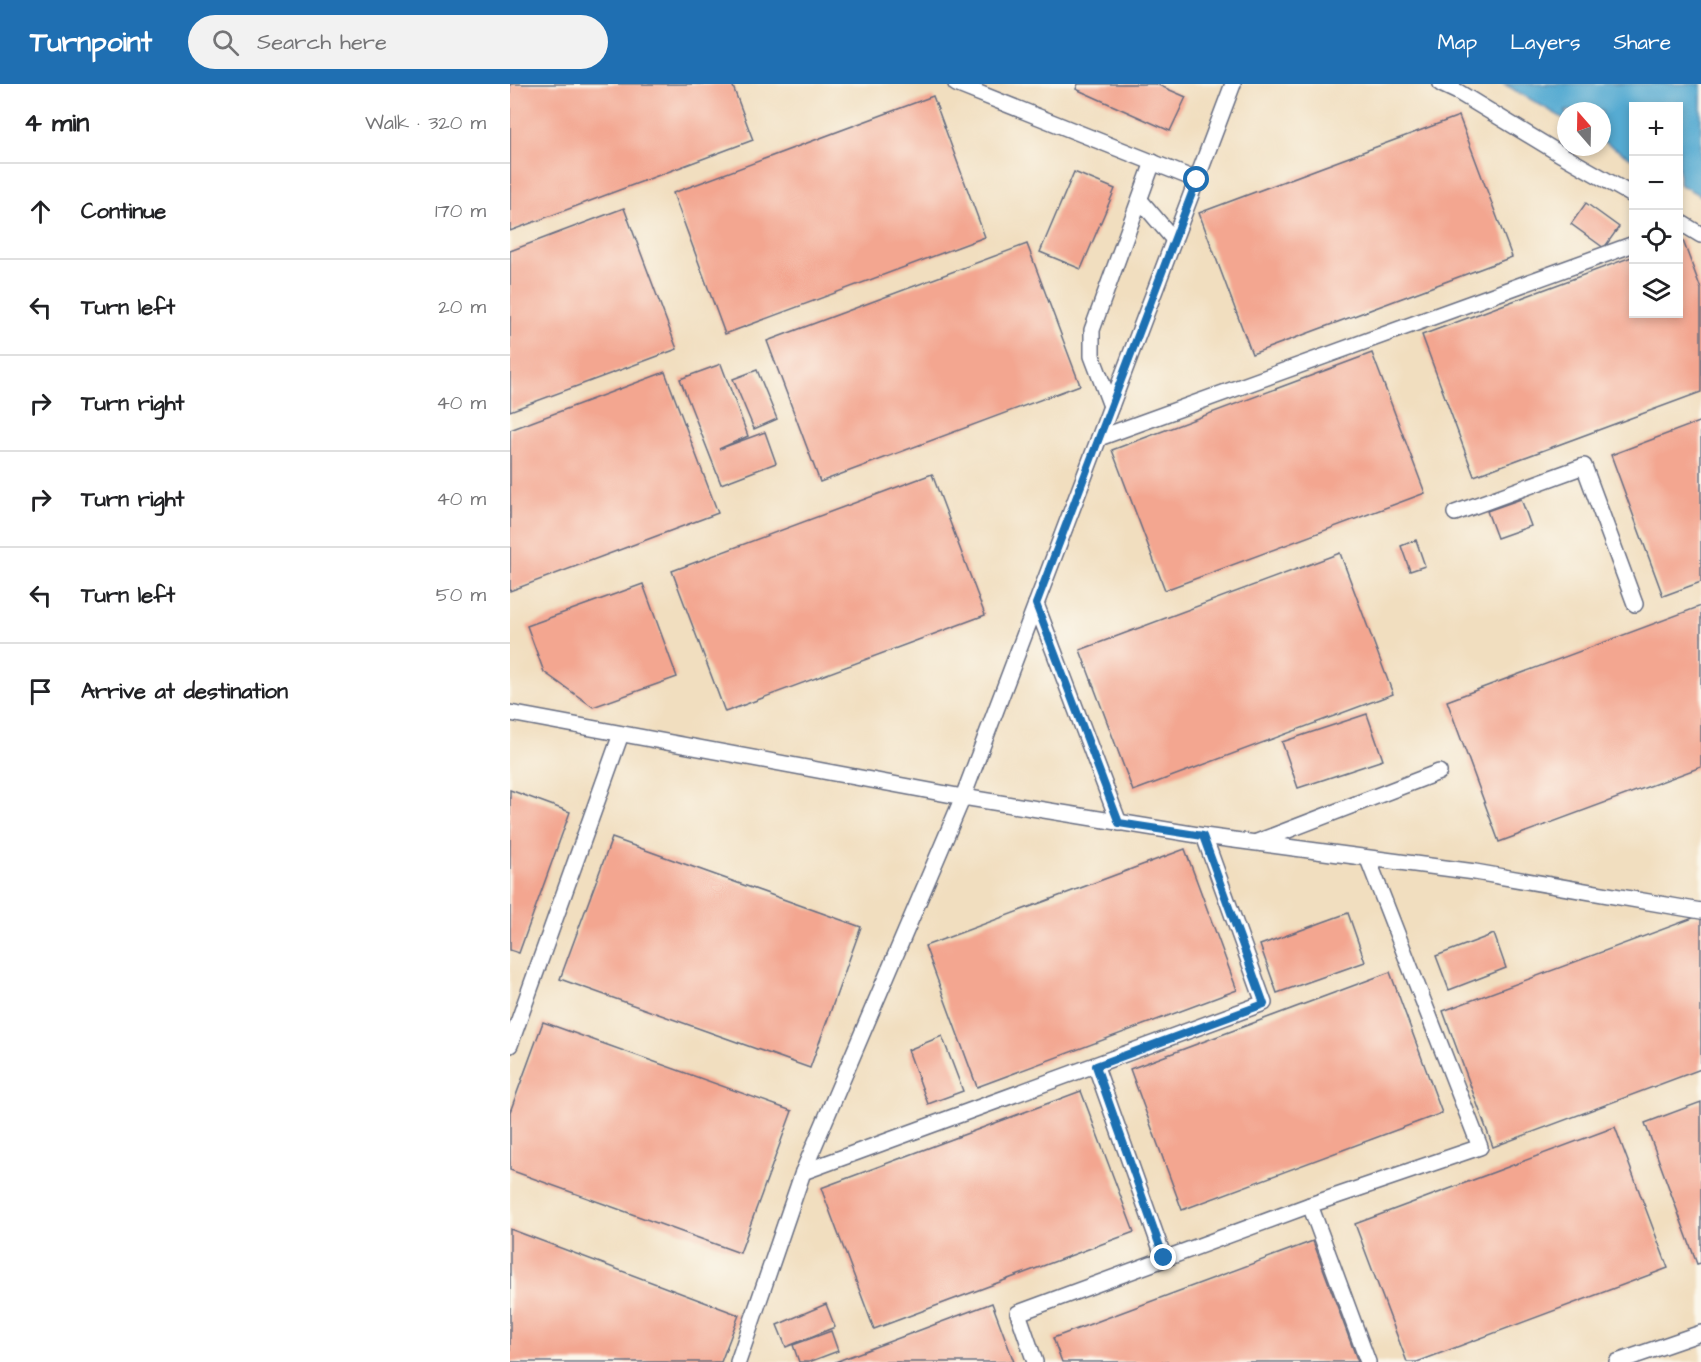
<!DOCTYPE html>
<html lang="en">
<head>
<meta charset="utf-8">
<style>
	body { margin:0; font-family:"Architects Daughter",sans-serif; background:#f2f2f2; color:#202124 }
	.controls { position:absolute; right:18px; top:18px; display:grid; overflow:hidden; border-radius:0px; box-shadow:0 3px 9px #0003 }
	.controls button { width:54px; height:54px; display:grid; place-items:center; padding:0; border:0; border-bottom:2px solid #e0e0e0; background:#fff; color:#202124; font:30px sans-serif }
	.compass { position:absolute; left:1047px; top:18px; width:54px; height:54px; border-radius:50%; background:#fff; box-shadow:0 3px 9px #0003; rotate:340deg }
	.stop { position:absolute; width:18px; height:18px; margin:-14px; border:4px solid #1f6fb2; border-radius:50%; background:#fff }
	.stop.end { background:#1f6fb2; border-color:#fff; box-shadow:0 2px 6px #0008 }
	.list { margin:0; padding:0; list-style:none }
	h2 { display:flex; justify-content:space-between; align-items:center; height:78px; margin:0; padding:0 24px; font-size:26px }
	h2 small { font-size:20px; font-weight:400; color:#757577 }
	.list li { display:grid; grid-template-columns:39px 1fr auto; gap:18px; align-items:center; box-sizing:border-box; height:96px; padding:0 24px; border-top:2px solid #e0e0e0 }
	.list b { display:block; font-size:22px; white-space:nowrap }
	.list em { font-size:20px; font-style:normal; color:#757577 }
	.icon { flex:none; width:33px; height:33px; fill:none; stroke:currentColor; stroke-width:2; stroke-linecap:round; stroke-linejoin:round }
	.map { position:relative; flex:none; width:1191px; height:1278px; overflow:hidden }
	header { display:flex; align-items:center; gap:36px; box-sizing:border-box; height:84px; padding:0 30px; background:#1f6fb2; color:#fff }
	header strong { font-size:28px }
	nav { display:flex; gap:33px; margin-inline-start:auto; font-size:21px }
	.search { width:420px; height:54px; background:#f2f2f2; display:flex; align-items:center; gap:15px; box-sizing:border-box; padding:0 21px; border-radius:33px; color:#757577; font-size:22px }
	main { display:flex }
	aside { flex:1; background:#fff }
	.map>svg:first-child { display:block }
	.water { fill:#56abd2; stroke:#386d98; stroke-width:1.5 }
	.building { fill:#f3a690 }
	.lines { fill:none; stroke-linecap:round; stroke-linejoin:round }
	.service-casing { stroke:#666c80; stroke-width:18 }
	.service { stroke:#fff; stroke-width:15 }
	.route { stroke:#1f6fb2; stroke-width:8 }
</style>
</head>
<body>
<header>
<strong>Turnpoint</strong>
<div class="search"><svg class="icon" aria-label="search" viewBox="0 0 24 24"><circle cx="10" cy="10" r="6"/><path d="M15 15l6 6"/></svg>Search here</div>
<nav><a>Map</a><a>Layers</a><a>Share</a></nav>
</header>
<main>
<aside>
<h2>4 min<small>Walk · 320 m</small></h2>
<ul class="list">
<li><svg class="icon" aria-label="ahead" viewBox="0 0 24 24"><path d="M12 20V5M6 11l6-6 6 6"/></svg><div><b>Continue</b></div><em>170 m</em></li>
<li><svg class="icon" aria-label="left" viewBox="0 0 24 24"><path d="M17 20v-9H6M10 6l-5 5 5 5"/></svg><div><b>Turn left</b></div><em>20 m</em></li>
<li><svg class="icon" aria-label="right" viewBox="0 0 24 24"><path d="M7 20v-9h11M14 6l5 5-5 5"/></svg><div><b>Turn right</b></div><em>40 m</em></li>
<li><svg class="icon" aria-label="right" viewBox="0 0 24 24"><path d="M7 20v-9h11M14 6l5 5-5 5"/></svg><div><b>Turn right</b></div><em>40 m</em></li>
<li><svg class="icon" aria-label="left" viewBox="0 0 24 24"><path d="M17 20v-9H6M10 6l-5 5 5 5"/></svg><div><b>Turn left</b></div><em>50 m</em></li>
<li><svg class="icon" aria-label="arrive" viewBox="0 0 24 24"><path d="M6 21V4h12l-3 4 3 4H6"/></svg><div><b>Arrive at destination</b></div></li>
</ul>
</aside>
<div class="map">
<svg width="1191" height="1278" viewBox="0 0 1191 1278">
	<rect width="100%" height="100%" fill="#fbf7ec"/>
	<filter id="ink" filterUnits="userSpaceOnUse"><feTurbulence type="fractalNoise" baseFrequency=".0167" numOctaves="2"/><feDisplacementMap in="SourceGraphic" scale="12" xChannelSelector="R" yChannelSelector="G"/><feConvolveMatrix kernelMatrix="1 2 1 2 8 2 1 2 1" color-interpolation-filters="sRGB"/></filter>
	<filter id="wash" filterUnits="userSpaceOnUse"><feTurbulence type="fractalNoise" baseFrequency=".008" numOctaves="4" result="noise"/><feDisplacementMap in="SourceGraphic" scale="24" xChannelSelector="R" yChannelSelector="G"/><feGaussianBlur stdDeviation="1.35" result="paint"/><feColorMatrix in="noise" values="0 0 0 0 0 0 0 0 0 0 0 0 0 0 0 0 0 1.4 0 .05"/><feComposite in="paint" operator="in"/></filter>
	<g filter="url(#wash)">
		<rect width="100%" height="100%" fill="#f1debf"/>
		<path class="water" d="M994,0H1191V112L1169,100L1168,22H1124L1123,75L1092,57V27H1056V36Z"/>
		<g id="blocks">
			<g class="building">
				<path d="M0,0H222L243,56L0,147Z"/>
				<path d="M568,0H646L676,13L660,47L566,5Z"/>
				<path d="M423,12L475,153L215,250L163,109Z"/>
				<path d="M949,32L1002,173L742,270L689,129Z"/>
				<path d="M564,88L605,105L571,185L530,168Z"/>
				<path d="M1076,119L1109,143L1094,164L1061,140Z"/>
				<path d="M114,124L167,265L0,327V167Z"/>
				<path d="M1172,154L1191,205V308L964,392L912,251L1124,172V230H1168V156Z"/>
				<path d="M517,160L570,301L310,398L257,257Z"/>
				<path d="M862,269L915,409L655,506L602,366Z"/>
				<path d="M211,280L238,352L209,365L255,348L266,379L211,400L170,295Z"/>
				<path d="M247,286L267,335L244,345L223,295Z"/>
				<path d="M155,288L208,429L0,507V346Z"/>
				<path d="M1191,337V498L1153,512L1101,371Z"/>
				<path d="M422,390L475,531L215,628L162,487Z"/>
				<path d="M1011,415L1021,442L987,454L977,427Z"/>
				<path d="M906,456L915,482L900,487L891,462Z"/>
				<path d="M830,469L883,610L623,707L570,566Z"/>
				<path d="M133,500L167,593L83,623L34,588L17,542Z"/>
				<path d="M1191,522V683L989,758L937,617Z"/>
				<path d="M857,630L873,676L788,704L772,658Z"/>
				<path d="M0,706L60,728L9,869L0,866Z"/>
				<path d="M102,754L351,843L300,984L50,895Z"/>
				<path d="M675,765L727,906L467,1003L415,862Z"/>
				<path d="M838,829L855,878L767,909L750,861Z"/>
				<path d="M1191,831V985L983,1063L933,927Z"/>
				<path d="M984,850L996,884L939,906L926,872Z"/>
				<path d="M880,888L932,1029L672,1126L620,985Z"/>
				<path d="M33,938L282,1027L230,1169L0,1086V1028Z"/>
				<path d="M432,952L453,1007L418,1020L398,966Z"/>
				<path d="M571,1007L624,1148L364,1245L311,1104Z"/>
				<path d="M1191,1018V1179L1187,1180L1135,1039Z"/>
				<path d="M1105,1043L1158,1184L907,1278H897L845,1140Z"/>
				<path d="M0,1145L229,1231L211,1278H0Z"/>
				<path d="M803,1157L848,1278H552L543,1254Z"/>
				<path d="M482,1219L504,1278H325Z"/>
				<path d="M316,1220L325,1243L276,1263L267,1241Z"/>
				<path d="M321,1247L328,1267L299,1278H289L283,1261Z"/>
			</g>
		</g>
	</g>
	<g filter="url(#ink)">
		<use href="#blocks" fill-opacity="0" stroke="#666c80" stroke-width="1.5"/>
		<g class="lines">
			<defs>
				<g id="service">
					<path d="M446,0L687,96"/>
					<path d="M931,0L948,8L1052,71L1124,112"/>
					<path d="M630,116L664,156"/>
					<path d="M1168,137L1191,151"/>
					<path d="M601,322L582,272V246L643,78"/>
					<path d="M589,354L1124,160"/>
					<path d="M945,429L1074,382L1125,520"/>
					<path d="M526,520L609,739"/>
					<path d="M0,629L453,713L694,752L965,788L1191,827"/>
					<path d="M747,758L929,688"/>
					<path d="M0,961L111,650"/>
					<path d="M586,983L654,1174"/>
					<path d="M293,1088L754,919L694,752"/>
					<path d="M228,1278L293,1088L453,713L723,0"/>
					<path d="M525,1278L508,1229L800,1121"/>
					<path d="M858,1278L800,1121L970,1063L858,775"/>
					<path d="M1107,1278L1191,1249"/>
				</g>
			</defs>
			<use href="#service" class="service-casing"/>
			<use href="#service" class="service"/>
		</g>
	</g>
	<g class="lines" filter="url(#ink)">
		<path class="route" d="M654,1174L586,982L754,920L693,752L609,739L526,520L687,96"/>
	</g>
</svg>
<div class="controls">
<button>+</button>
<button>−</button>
<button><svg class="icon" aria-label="locate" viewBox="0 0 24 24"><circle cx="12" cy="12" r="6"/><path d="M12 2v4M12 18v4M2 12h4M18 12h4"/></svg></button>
<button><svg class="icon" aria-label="layers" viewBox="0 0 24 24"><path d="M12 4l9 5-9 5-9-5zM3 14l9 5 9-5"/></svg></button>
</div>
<svg class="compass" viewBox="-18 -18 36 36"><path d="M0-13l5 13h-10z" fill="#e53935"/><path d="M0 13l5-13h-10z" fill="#757577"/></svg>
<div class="stop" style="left:687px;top:96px"></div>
<div class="stop end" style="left:654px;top:1174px"></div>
</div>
</main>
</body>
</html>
